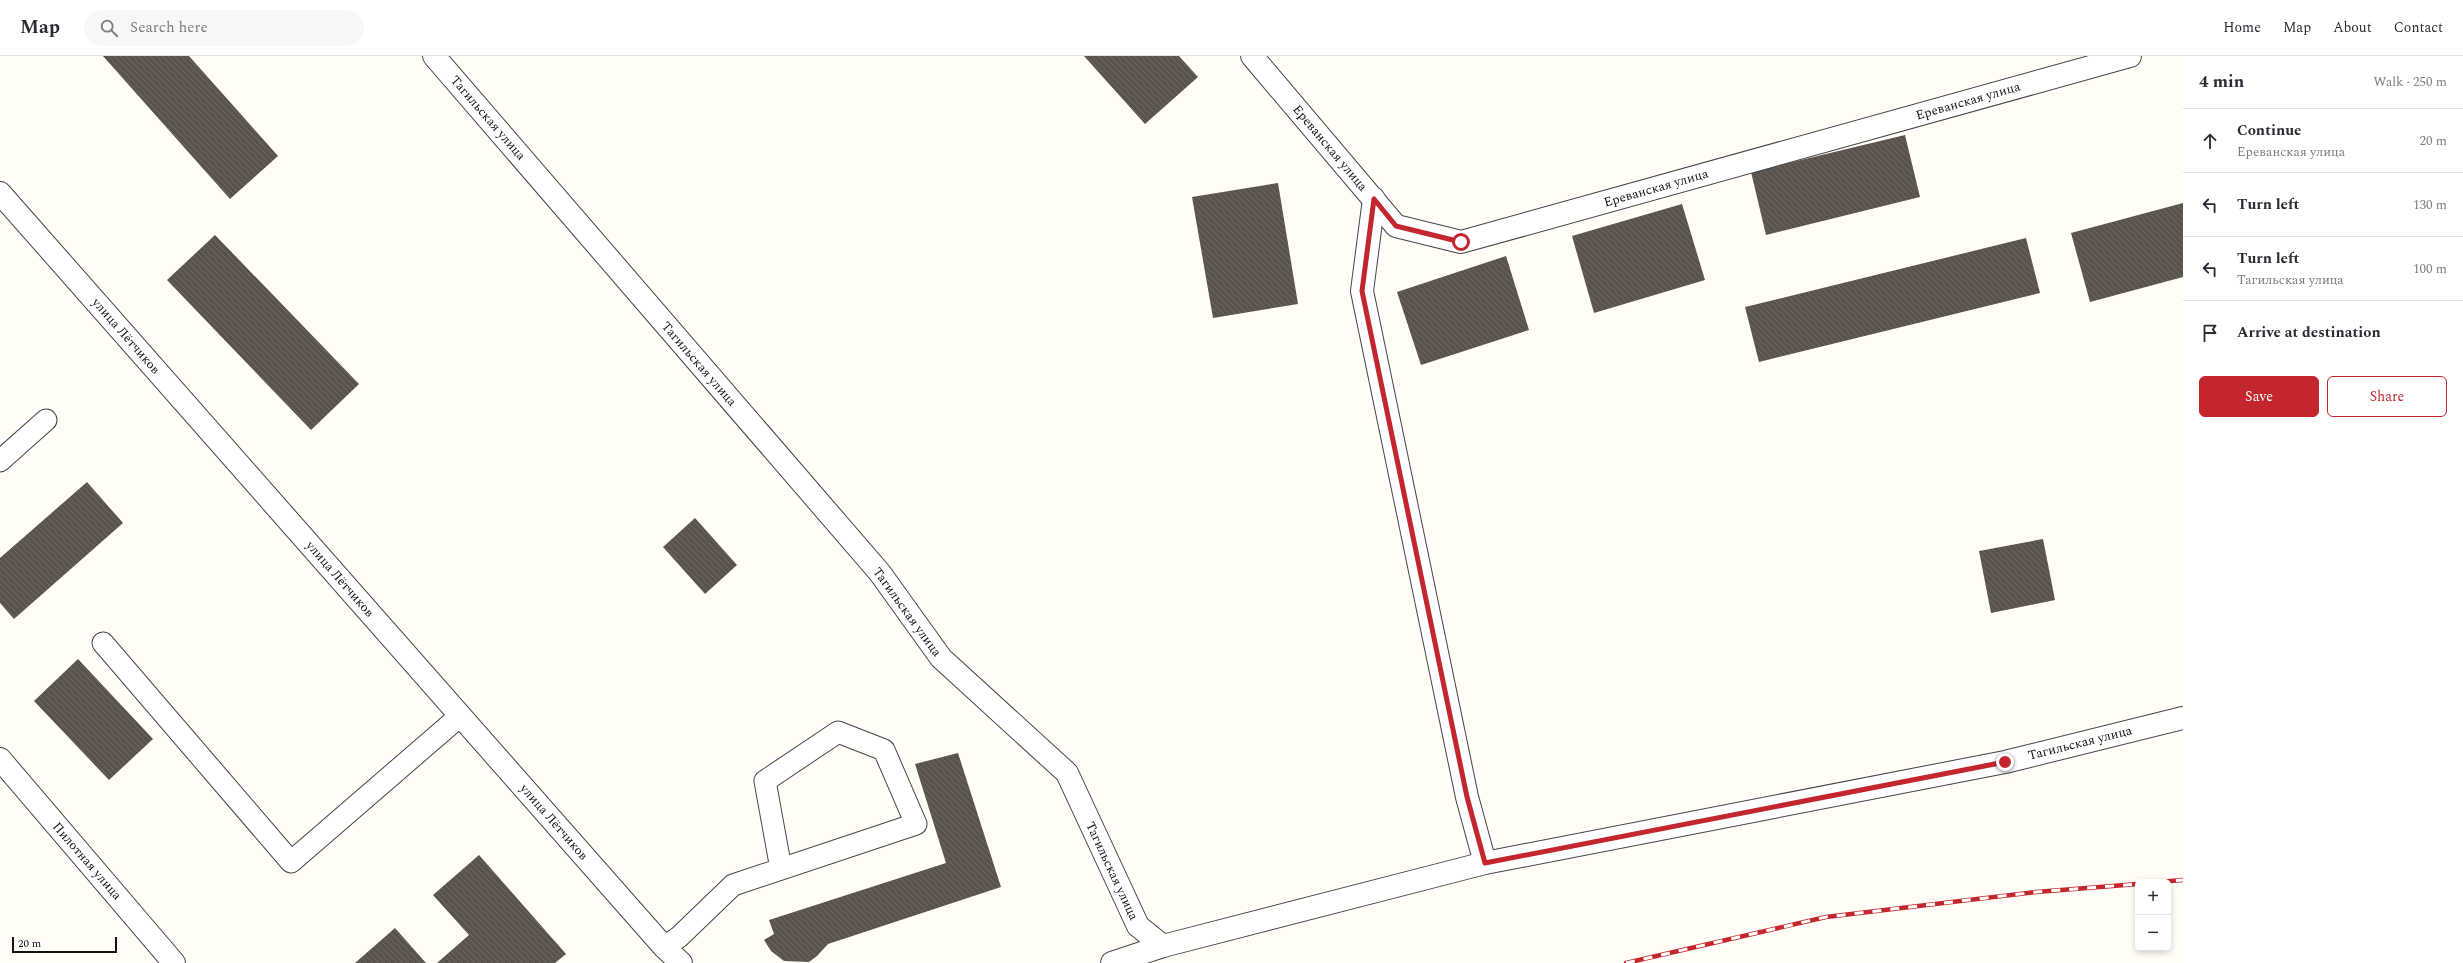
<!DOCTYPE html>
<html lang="en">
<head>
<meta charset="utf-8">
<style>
	body { margin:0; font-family:Spectral,serif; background:#f7f7f7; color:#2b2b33 }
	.controls { position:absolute; right:12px; bottom:12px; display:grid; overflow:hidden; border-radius:6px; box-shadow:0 2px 6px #0003 }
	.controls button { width:36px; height:36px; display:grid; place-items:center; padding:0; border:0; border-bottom:1px solid #e1e1e2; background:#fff; color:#2b2b33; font:20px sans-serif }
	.scale { position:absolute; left:12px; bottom:10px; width:105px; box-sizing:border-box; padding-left:4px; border:2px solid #111; border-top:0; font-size:11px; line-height:14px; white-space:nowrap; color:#111; -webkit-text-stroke:3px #fff; paint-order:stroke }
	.stop { position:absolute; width:12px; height:12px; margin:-9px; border:3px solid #c4262e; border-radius:50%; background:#fff }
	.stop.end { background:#c4262e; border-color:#fff; box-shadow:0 1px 4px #0008 }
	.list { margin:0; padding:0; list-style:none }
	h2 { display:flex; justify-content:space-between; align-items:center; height:52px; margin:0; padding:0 16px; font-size:17px }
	h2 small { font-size:13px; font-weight:400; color:#7c7c81 }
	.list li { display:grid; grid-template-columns:26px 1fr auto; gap:12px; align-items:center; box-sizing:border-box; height:64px; padding:0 16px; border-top:1px solid #e1e1e2 }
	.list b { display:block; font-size:15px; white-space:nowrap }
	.list p { margin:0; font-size:13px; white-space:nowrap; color:#7c7c81 }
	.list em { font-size:13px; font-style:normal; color:#7c7c81 }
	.actions { display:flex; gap:8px; padding:12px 16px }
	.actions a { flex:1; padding:9px 0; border:1px solid #c4262e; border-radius:6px; text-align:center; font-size:14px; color:#c4262e }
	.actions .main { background:#c4262e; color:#fff }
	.icon { flex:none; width:22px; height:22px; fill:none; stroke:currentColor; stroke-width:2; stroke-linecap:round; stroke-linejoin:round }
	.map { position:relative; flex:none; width:2183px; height:907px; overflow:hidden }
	header { display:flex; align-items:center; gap:24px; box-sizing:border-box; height:56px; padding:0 20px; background:#fff; border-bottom:1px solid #e1e1e2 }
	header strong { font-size:19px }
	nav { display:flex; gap:22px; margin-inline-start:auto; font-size:14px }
	.search { width:280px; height:36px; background:#f7f7f7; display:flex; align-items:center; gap:10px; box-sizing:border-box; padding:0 14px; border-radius:22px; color:#7c7c81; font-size:15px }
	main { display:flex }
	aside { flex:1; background:#fff }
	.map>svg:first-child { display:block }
	.building { fill:url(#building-back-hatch) }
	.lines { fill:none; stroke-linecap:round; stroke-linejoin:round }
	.lane-casing { stroke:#444; stroke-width:23 }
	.street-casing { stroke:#444; stroke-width:24 }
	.lane { stroke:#fff; stroke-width:21 }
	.street { stroke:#fff; stroke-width:22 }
	.rail-casing { stroke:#c4262e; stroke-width:4.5 }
	.rail { stroke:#fff; stroke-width:3; stroke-dasharray:9; stroke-linecap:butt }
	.route { stroke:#c4262e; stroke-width:5 }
	.labels { text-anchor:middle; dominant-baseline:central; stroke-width:4; stroke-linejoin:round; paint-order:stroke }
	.street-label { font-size:13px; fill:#111; stroke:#fff }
</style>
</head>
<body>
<header>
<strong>Map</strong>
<div class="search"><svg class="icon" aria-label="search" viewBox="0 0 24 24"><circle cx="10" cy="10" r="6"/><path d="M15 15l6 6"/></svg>Search here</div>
<nav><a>Home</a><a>Map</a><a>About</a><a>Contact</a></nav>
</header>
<main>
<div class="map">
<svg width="2183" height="907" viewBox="0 0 2183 907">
	<defs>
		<pattern id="building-back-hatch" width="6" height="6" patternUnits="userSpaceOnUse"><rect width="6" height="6" fill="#5a524d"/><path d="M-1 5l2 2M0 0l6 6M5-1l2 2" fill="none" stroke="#6d6662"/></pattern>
	</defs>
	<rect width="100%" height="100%" fill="#fffdf5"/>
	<g class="building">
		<path d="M103,0H189L278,100L230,143Z"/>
		<path d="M1084,0H1179L1198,21L1145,68Z"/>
		<path d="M1905,79L1920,141L1766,179L1751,116Z"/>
		<path d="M1278,127L1298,248L1213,262L1192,141Z"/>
		<path d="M2183,147V221L2090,246L2071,177Z"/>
		<path d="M1682,148L1705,224L1594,257L1572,180Z"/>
		<path d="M215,179L359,328L311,374L167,224Z"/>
		<path d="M2026,182L2040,237L1759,306L1745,251Z"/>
		<path d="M1506,200L1529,274L1421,309L1397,236Z"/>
		<path d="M87,426L123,467L14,563L0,547V502Z"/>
		<path d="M695,462L737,509L705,538L663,491Z"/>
		<path d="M2043,483L2055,544L1991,557L1979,495Z"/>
		<path d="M78,603L153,683L109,724L34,645Z"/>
		<path d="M958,697L1001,831L828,888L817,900L809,906L784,905L771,895L764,884L774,878L769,864L946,807L915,708Z"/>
		<path d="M479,799L566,898L555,907H437L469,879L433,839Z"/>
		<path d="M395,872L426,907H355Z"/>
	</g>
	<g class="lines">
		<defs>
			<g id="lane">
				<path d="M0,405L46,364"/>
				<path d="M103,587L291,806L460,660"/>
				<path d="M664,891L679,881L733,829L916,768L884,694L838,676L765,725L781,813"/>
			</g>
			<g id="street">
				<path d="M434,0L880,517L941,602L1067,717L1138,870L1163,890L1485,807L2005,706L2183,662"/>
				<path d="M1252,0L1396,170L1461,186L2130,0"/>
				<path d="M0,137L664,891L681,907"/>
				<path d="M1374,143L1362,235L1467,741L1485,807"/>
				<path d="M0,703L174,907"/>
				<path d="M1112,907L1163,890"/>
			</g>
		</defs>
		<use href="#lane" class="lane-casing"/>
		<use href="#street" class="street-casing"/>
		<use href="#lane" class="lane"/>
		<use href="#street" class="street"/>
		<defs>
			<g id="rail">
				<path d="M2158,826L2183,824"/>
				<path d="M1626,907L1826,861L2036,836L2138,828"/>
			</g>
		</defs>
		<use href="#rail" class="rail-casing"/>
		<use href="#rail" class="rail"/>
	</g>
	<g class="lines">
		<path class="route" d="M1461,186L1396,170L1374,143L1362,235L1467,741L1485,807L2005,706"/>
	</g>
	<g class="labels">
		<g class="street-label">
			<text transform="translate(1968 45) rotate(-16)">Ереванская улица</text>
			<text transform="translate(488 62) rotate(49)">Тагильская улица</text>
			<text transform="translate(1330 92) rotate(50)">Ереванская улица</text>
			<text transform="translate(1656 132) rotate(-16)">Ереванская улица</text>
			<text transform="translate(126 280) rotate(49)">улица Лётчиков</text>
			<text transform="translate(699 308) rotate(49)">Тагильская улица</text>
			<text transform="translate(340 523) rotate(49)">улица Лётчиков</text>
			<text transform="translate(907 556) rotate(54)">Тагильская улица</text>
			<text transform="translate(2080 687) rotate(-14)">Тагильская улица</text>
			<text transform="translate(554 766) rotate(49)">улица Лётчиков</text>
			<text transform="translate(87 805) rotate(49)">Пилотная улица</text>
			<text transform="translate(1112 815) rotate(65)">Тагильская улица</text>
		</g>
	</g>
</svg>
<div class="controls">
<button>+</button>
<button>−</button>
</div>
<div class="scale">20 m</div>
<div class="stop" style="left:1461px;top:186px"></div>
<div class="stop end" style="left:2005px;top:706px"></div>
</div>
<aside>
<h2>4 min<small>Walk · 250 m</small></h2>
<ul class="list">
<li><svg class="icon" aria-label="ahead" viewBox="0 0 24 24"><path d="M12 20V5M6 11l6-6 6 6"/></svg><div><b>Continue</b><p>Ереванская улица</p></div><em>20 m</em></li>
<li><svg class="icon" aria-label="left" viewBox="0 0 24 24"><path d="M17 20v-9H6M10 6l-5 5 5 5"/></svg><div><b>Turn left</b></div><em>130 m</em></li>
<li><svg class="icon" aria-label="left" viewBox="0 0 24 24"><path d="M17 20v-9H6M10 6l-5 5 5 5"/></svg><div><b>Turn left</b><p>Тагильская улица</p></div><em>100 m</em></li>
<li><svg class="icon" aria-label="arrive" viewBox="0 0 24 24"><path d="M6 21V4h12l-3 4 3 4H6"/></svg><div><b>Arrive at destination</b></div></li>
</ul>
<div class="actions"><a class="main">Save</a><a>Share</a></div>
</aside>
</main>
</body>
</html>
